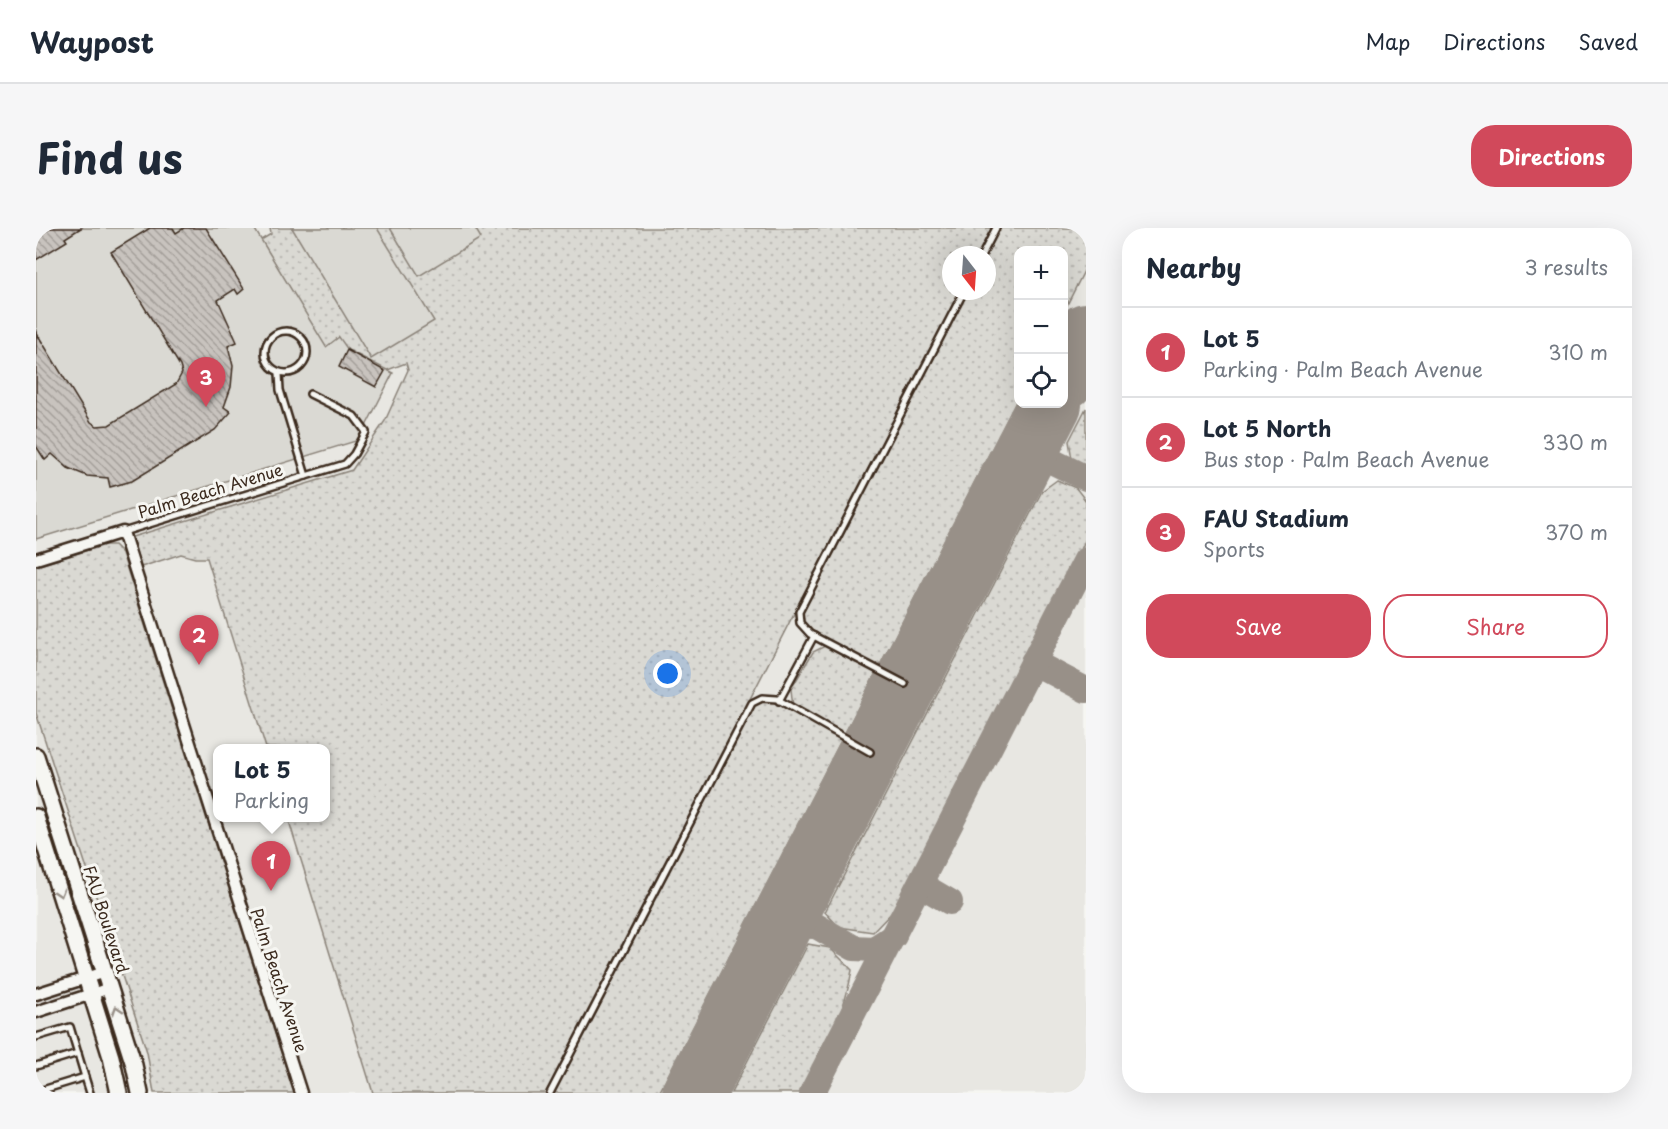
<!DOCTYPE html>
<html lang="en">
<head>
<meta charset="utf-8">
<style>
	body { margin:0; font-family:"Playpen Sans",sans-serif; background:#f6f6f7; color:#1f2937 }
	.controls { position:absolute; right:18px; top:18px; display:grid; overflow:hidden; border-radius:12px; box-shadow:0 6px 24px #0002 }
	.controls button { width:54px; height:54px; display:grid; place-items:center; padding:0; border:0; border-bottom:2px solid #e0e1e3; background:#fff; color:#1f2937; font:30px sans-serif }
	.compass { position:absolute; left:906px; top:18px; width:54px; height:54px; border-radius:50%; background:#fff; box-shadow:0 6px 24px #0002; rotate:163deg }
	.you { position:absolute; left:632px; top:446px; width:21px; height:21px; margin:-15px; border:4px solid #fff; border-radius:50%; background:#1a73e8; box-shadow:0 0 0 9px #1a73e833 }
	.badge { display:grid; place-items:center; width:39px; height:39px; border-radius:50%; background:#d1495b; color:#fff; font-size:20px; font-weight:700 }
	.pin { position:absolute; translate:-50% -50px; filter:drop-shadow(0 2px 3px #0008) }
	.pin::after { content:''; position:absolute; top:32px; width:21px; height:18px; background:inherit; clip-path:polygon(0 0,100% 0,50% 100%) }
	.popup { position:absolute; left:177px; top:516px; width:117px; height:78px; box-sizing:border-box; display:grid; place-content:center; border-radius:12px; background:#fff; filter:drop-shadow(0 2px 4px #0005); font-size:20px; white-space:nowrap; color:#747a83 }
	.popup b { font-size:22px; color:#1f2937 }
	.popup::after { content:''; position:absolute; left:50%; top:100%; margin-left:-12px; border:12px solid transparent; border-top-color:#fff }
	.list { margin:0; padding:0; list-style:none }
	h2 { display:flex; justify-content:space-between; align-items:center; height:78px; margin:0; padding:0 24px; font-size:26px }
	h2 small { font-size:20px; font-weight:400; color:#747a83 }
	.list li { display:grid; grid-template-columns:39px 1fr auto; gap:18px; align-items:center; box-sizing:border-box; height:90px; padding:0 24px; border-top:2px solid #e0e1e3 }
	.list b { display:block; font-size:22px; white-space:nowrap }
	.list p { margin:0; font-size:20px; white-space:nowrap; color:#747a83 }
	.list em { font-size:20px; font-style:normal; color:#747a83 }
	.actions { display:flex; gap:12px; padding:18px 24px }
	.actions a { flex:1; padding:14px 0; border:2px solid #d1495b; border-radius:24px; text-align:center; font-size:21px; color:#d1495b }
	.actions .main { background:#d1495b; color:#fff }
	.icon { flex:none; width:33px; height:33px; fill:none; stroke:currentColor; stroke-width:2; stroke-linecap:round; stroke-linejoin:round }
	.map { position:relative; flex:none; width:1050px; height:865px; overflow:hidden; border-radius:24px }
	header { display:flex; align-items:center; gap:36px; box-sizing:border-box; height:84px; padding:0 30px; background:#fff; border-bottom:2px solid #e0e1e3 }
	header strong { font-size:28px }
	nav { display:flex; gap:33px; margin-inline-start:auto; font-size:21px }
	.intro { display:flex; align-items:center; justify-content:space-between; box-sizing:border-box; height:144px; padding:0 36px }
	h1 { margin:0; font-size:42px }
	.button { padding:15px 27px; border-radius:24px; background:#d1495b; color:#fff; font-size:21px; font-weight:700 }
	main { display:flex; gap:36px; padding:0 36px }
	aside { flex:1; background:#fff; border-radius:24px; box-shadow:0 6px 24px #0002 }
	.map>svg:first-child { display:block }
	.built { fill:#e8e7e2; fill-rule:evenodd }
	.grass { fill:url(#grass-dots); stroke:#8a8278; stroke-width:1.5 }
	.pitch { fill:#dad9d3; stroke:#8a8278; stroke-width:1.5 }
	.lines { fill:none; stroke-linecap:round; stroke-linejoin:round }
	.taxiway { stroke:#989088; stroke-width:26 }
	.runway { stroke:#989088; stroke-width:64 }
	.building { fill:url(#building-back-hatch); stroke:#3b2a1e; stroke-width:1.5 }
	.lane-casing { stroke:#3b2a1e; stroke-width:10 }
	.street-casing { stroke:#3b2a1e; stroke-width:15 }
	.secondary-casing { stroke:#3b2a1e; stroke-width:20 }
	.lane { stroke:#f6f6f2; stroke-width:5 }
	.street { stroke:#f6f6f2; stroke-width:10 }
	.secondary { stroke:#f6f6f2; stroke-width:15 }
	.oneway { stroke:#989088 }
	.labels { text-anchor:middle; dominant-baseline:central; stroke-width:6; stroke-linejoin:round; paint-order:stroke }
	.street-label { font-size:16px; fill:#3b2a1e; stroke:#f6f6f2 }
</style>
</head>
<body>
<header>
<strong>Waypost</strong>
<nav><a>Map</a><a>Directions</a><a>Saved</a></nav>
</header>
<div class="intro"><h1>Find us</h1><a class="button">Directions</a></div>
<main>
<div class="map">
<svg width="1050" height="865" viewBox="0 0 1050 865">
	<defs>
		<pattern id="grass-dots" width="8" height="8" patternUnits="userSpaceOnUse" patternTransform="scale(1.5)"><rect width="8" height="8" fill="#dad9d3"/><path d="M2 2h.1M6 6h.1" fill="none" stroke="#bcbab5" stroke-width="1.8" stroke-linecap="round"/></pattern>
		<pattern id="building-back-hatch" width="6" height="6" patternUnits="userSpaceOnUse" patternTransform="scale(1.5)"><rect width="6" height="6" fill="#c8c3be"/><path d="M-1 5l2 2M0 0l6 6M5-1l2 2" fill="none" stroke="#a49f9a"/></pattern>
	</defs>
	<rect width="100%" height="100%" fill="#f6f6f2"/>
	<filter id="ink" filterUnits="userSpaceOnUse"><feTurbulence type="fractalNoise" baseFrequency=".0167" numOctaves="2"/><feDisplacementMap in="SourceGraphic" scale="12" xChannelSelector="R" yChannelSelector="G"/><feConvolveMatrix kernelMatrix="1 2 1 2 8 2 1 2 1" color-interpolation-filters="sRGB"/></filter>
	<g filter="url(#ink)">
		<path class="built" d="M0,0H1050V865H0ZM982,22H1028V176H982ZM915,27H951V63H915ZM181,520H289V590H181Z"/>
		<g class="grass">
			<path d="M234,0H957L943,27H915V63H924L511,865H337L252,590H289V520H230L171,330H159L145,326L105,339L96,309L316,242L349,193L372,142L370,135L349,143L290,120L225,12L235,6Z"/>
			<path d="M960,0H1050V39L1028,83V22H982V170L623,865H514L716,475L734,469L757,480L755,461L777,424L793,416L774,406L762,389L928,63H951V27H946Z"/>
			<path d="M1050,180V237L1036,231L1033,213Z"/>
			<path d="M1021,252L1040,260L1050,273V311L983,449L861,679L837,704L803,699L789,684L1006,263Z"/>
			<path d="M69,317H78L86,325L258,865H118L111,824L0,485V338Z"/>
			<path d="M772,716L794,720L816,742C809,786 787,826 766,865H695Z"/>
		</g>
		<g class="pitch">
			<path d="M0,0H218L290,119L303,109L312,122L357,145L323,212L0,311Z"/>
			<path d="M256,0H341L398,93L335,131Z"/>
			<path d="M354,0H439L445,10L383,48Z"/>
		</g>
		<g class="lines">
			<g class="taxiway">
				<path d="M991,221L1050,250"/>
				<path d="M997,434L1050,462"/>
				<path d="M885,657L914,674"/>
				<path d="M764,661L763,677L770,692L818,720L838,721L858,708"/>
				<path d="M739,708L758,697L777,698"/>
				<path d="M776,865L1050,332"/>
			</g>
			<g class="runway">
				<path d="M1028,150L1050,107"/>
				<path d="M658,865L1014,176"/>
			</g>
		</g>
		<g class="building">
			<path d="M0,0H45L29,10L31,13L0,32Z"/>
			<path d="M114,0H137L140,5L148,0H170L208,61L202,66L199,61L182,72L201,114L192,118L197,138L195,159L188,179L195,184L179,202L96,253L74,259L72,250L51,248L32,240L16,226L9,232L0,218V104L55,194L61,198L73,197L140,156L146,145L144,138L75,24Z"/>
			<path d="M311,122L349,143L340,159L303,139Z"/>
		</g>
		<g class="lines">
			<defs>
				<g id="lane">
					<path d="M946,27L960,0"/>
					<circle cx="250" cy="124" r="21"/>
					<path d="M243,145L244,162L270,248"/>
					<path d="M87,304L309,236L318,226L330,204L318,188L274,166"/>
					<path d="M869,456L774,406L764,395L763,384L928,63"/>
					<path d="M743,473L778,408"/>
					<path d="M0,809L34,799L49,849"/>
					<path d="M0,838L42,825"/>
					<path d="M0,864L49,849L54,865"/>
					<path d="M514,865L716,475L726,470L741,471L834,524"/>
				</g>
				<g id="street">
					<path d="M0,331L87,304L265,865"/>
					<path d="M0,766L69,744"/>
					<path d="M0,784L74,760"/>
				</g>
				<g id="secondary">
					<path d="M0,528L98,837L104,865"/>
					<path d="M0,589L75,829L83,865"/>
				</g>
			</defs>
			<use href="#lane" class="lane-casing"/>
			<use href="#street" class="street-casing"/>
			<use href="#secondary" class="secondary-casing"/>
			<use href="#lane" class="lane"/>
			<use href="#street" class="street"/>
			<use href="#secondary" class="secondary"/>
		</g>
		<defs><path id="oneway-chevron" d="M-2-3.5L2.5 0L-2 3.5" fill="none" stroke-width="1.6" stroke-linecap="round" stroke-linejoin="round" transform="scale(1.5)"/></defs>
		<g class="oneway">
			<use href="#oneway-chevron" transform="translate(24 665) rotate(73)"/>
			<use href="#oneway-chevron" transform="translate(81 782) rotate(-108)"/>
		</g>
	</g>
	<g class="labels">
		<g class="street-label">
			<text transform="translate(174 262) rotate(-17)">Palm Beach Avenue</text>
			<text transform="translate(71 691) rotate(72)">FAU Boulevard</text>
			<text transform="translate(244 752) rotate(72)">Palm Beach Avenue</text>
		</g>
	</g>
</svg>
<div class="controls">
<button>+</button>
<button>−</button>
<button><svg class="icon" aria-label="locate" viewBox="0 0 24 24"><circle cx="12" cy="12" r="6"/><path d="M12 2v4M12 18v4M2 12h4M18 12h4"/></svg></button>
</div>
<svg class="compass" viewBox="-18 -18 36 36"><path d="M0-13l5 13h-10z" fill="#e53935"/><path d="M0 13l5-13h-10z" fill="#747a83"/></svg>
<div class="you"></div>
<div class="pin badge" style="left:235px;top:663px">1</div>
<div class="popup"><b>Lot 5</b>Parking</div>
<div class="pin badge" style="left:163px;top:437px">2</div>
<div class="pin badge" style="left:170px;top:179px">3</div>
</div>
<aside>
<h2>Nearby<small>3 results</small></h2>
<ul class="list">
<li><span class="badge">1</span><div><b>Lot 5</b><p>Parking · Palm Beach Avenue</p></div><em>310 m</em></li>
<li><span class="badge">2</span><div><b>Lot 5 North</b><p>Bus stop · Palm Beach Avenue</p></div><em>330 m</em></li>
<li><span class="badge">3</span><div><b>FAU Stadium</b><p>Sports</p></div><em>370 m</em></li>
</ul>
<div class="actions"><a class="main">Save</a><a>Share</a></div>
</aside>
</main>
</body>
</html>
